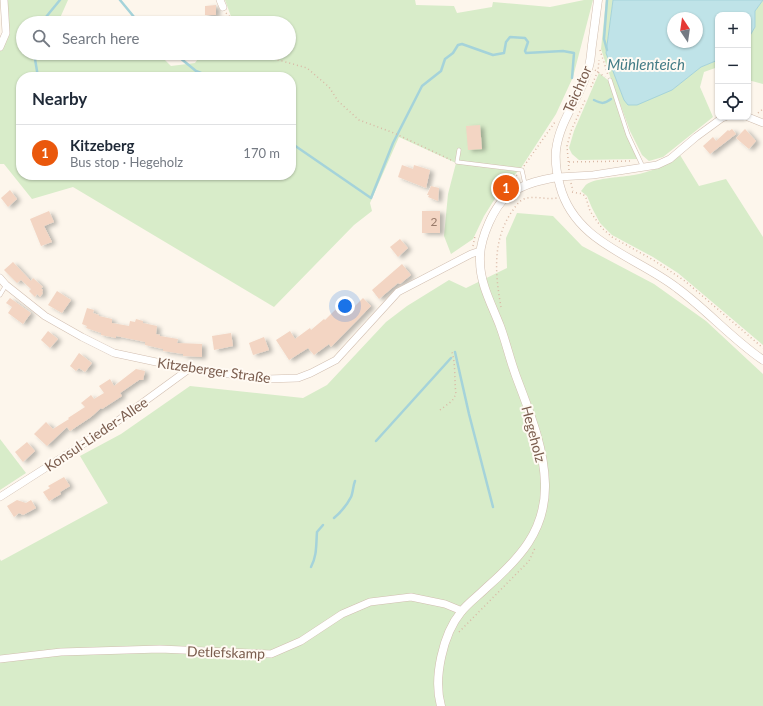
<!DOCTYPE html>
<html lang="en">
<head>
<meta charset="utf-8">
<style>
	body { margin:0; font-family:Lato,sans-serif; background:#f2f2f3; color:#1f2937 }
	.controls { position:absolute; right:12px; top:12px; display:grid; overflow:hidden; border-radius:8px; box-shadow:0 1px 3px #0004 }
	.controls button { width:36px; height:36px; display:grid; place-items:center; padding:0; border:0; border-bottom:1px solid #e0e1e3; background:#fff; color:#1f2937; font:20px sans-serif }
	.compass { position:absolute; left:667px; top:12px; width:36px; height:36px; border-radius:50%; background:#fff; box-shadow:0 1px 3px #0004; rotate:347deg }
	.you { position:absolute; left:345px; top:306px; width:14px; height:14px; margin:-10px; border:3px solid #fff; border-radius:50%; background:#1a73e8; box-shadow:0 0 0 6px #1a73e833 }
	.badge { display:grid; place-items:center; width:26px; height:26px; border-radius:50%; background:#ea580c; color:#fff; font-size:13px; font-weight:700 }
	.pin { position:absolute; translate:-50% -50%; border:2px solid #fff; box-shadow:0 1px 4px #0006 }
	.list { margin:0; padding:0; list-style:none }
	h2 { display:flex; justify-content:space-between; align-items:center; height:52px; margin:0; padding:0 16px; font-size:17px }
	h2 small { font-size:13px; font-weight:400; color:#747a83 }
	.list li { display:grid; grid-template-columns:26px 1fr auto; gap:12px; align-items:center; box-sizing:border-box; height:56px; padding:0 16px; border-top:1px solid #e0e1e3 }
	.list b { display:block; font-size:15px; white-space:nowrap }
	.list p { margin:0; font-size:13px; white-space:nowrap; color:#747a83 }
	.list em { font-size:13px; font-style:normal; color:#747a83 }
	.icon { flex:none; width:22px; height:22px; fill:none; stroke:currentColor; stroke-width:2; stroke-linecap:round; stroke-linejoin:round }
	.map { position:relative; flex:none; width:763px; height:706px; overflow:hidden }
	.search { position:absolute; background:#fff; box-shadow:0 1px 3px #0004; left:16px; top:16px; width:280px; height:44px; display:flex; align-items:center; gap:10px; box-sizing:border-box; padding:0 14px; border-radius:22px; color:#747a83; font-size:15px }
	.panel { position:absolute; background:#fff; box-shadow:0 1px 3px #0004; left:16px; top:72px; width:280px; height:108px; border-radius:16px }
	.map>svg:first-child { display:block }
	.green { fill:#d8ecc9; fill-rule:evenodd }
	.water { fill:#bfe3e8; stroke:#a5d3da; fill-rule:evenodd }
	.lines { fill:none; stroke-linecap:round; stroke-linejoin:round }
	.stream { stroke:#a5d3da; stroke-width:2.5 }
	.building { fill:#f3d5c3; filter:url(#shadow) }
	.service-casing { stroke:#d1beb0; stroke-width:4.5 }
	.minor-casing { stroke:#d1beb0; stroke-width:8 }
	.tertiary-casing { stroke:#d1beb0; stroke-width:9 }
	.path { stroke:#d9b8a5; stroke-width:1.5; stroke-dasharray:1 3; stroke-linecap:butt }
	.service { stroke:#fff; stroke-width:3.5 }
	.minor { stroke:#fff; stroke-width:7 }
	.tertiary { stroke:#fff; stroke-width:8 }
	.labels { text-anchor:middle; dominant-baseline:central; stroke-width:4; stroke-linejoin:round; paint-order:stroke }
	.number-label { font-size:12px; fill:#987a6a }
	.street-label { font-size:14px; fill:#7a5c4d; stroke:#fffaf3 }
	.water-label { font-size:15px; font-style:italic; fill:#437c86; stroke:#fffaf3 }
</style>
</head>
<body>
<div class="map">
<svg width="763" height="706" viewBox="0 0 763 706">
	<defs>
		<filter id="shadow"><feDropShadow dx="4" dy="2" stdDeviation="2" flood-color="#0004"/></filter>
	</defs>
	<rect width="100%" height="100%" fill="#fdf6ec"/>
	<g class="green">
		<path d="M3,0H68L60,18L75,23H23V53H158L171,66L195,63L202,53H289V23H232L233,22L225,0H415L416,5L454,6L457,13L492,7L493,2L550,7L584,0H593L573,77L556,114L521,168L501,189L484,216L473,239L451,254L444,236L448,194L456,163L399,137L370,203L372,211L354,225L274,307L73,187L32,199L4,164H0V47L4,35ZM21,77H291V175H21Z"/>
		<path d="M606,0H613L606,53L624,100L672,90L701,67L718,60V67L704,72L700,87L713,117L663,157L649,161L642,155L630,131L611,79L601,49Z"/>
		<path d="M763,0V84L748,80V39L755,27V11Z"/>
		<path d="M599,73L609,81L639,159L579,160L572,154L569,148L574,131Z"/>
		<path d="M680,155L699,186L726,179L763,237V345L678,273L653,257L612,235L600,223L592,208L587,196L581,191C583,189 585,185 587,184C596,178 623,177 634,175C651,172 666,165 680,155Z"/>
		<path d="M517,213L553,216L582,246L654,284L706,321L763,374V706H0V559L1,561L108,503L80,456L121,434L190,386L303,398L327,385L386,322L407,306L449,280L466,288L507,268L506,238Z"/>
		<path d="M0,439L26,473L0,490Z"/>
	</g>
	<path class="water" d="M613,0H763L755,11V27L748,39V15H718V60L701,67L672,90L637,105H628L624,100L606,53ZM673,18H697V42H673Z"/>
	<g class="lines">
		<g class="stream">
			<path d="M120,0L139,23"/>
			<path d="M41,23L60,0"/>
			<path d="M607,50L604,39L607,0"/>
			<path d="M34,53L38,77"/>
			<path d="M174,53L196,71L201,73L206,77"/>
			<path d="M594,100C602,104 604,104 611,99"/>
			<path d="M291,143L371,198L393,143L422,86L441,71L445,59L453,53L458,45L462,44L493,55L504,53L506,42L510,37L525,38L528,42L525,51L526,53L563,51L574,53L572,78"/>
			<path d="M455,352L469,414L493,507"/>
			<path d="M376,441L451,358"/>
			<path d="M334,518C341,512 347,505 351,497C353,493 353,486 355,481"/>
			<path d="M311,567C317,556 316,545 317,532L323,525"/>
		</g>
	</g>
	<g class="building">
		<path d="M216,5V15H205V6Z"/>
		<path d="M480,125L482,149L468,150L466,126Z"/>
		<path d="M732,129L736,134L710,154L703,146L713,137L716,141L728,130L729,131Z"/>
		<path d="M745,129L756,141L749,149L736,138Z"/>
		<path d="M402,165L413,169L414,165L430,170L426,188L398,177Z"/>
		<path d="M431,186L439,188L438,201L428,197L429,195H427Z"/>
		<path d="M10,190L17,199L8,207L1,198Z"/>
		<path d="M49,211L54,222L44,226L52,242L41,246L30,219Z"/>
		<rect x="422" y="211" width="18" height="22"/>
		<path d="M400,239L408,248L398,257L390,247Z"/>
		<path d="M13,262L31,281L33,278L43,287L41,288L43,290L42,292L43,293L40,297L37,294L35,297L29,291L31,289L21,280L17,283L4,270Z"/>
		<path d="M402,264L411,275L400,284L398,283L379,299L372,290Z"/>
		<path d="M57,291L71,300L62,313L48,305Z"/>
		<path d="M10,298L31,313L23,324L8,313L12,307L6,303Z"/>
		<path d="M363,298L371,306L331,347L329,344L314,355L308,348L289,360L276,340L290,331L295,339L310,328L311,330L324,319L325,320L339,306L347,314Z"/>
		<path d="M87,308L94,310L93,313L99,315V316L112,319V323L129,326L130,321L135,322L136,319L143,321V323L157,326L156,334L160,335V336L178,339L177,343L202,344V357L183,356V354L163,351V349L145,345V342L116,336V338L101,335V333L86,328L87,326L82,324Z"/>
		<path d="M48,331L58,339L50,348L41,340Z"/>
		<path d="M231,333L233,346L214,350L212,336Z"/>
		<path d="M264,337L269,350L253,355L249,343Z"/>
		<path d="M79,353L92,363L85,372L79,368L76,371L70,366Z"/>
		<path d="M136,369L145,371L143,380H139L120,393L122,396L102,409L101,408L91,417L70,431L67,427L47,446L34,434L46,422L53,429L69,419L68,418L85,407L81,403L91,395L94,399L104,393L99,386L110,379L114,386Z"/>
		<path d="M27,442L35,451L23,462L15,452Z"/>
		<path d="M64,477L70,486L60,492L61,494L49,501L43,492L50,488L48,486Z"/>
		<path d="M17,500L26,503L31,500L36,508L23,515L19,513L14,517L7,506Z"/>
	</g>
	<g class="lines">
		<defs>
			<g id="service">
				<path d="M610,80L628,135L643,167"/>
				<path d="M459,150L457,162L522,170L525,184"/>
				<path d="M0,295L6,285"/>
			</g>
			<g id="minor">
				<path d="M220,0L223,7"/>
				<path d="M0,47L6,33L4,0"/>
				<path d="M748,117L763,123"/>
				<path d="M558,177L593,175L657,165L670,159L696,137L722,118L725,117"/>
				<path d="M0,278L6,285L45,316L82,337L114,353L189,369L267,379L298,378L311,373L336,360L398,292L471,254L480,251"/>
				<path d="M0,497L108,428L189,369"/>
				<path d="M0,659L61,652L160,649L271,654L301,641L342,614L370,602L411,597L445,604L462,611"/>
			</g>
			<g id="tertiary">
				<path d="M598,0C596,15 594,30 592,45C591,52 591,59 589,66C582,96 560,118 556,150C555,161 557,175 560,186C575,243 636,256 677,288C707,310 732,339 763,360"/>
				<path d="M441,706C433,678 443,634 461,612C468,603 478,596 486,588C519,559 546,531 545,484C544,446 529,411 516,376C510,360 506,342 500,326C492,305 480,284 480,261C479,240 494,204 511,193C526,183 541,180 558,177"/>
			</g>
		</defs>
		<use href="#service" class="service-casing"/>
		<use href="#minor" class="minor-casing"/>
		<use href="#tertiary" class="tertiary-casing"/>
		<g class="path">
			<path d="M226,13L236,23"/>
			<path d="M600,50L608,75"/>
			<path d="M268,53L275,59L307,68L329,87L338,101L359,120L394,133L451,160"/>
			<path d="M595,70L605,77"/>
			<path d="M591,87L598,71L599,60"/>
			<path d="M758,113L763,109"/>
			<path d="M569,162L631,161"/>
			<path d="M524,166L555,122"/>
			<path d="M569,170L567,146L571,131L586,98"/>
			<path d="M571,183L573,191"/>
			<path d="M505,187L517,175"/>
			<path d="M572,192L583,194L586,198L590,211L594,217L602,228L612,237L655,261L685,281L763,348"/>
			<path d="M473,246L475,236"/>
			<path d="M501,307C495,274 492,239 513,210C516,206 519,201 524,199C534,195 546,200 557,198"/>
			<path d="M440,410L452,401L456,394C454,380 456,366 452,352"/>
			<path d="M459,632L529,561L535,548"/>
		</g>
		<use href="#service" class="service"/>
		<use href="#minor" class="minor"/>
		<use href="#tertiary" class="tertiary"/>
	</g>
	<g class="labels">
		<g class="number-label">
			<text x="434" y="221">2</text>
		</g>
		<g class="street-label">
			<text transform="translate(577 89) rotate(-66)">Teichtor</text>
			<text transform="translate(214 370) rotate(8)">Kitzeberger Straße</text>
			<text transform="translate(96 434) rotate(-34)">Konsul-Lieder-Allee</text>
			<text transform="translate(534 434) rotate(75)">Hegeholz</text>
			<text transform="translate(226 652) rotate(2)">Detlefskamp</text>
		</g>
		<g class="water-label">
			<text x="646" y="64">Mühlenteich</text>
		</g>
	</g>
</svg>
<div class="controls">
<button>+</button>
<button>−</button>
<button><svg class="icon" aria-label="locate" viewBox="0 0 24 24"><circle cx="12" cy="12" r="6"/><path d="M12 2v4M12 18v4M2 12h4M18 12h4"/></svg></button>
</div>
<svg class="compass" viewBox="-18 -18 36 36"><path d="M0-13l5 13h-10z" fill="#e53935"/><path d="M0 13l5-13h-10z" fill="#747a83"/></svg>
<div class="you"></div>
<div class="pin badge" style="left:506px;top:188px">1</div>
<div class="search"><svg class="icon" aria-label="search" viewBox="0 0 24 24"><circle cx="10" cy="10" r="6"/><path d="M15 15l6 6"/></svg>Search here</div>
<section class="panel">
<h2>Nearby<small></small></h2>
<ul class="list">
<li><span class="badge">1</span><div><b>Kitzeberg</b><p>Bus stop · Hegeholz</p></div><em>170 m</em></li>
</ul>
</section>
</div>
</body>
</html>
